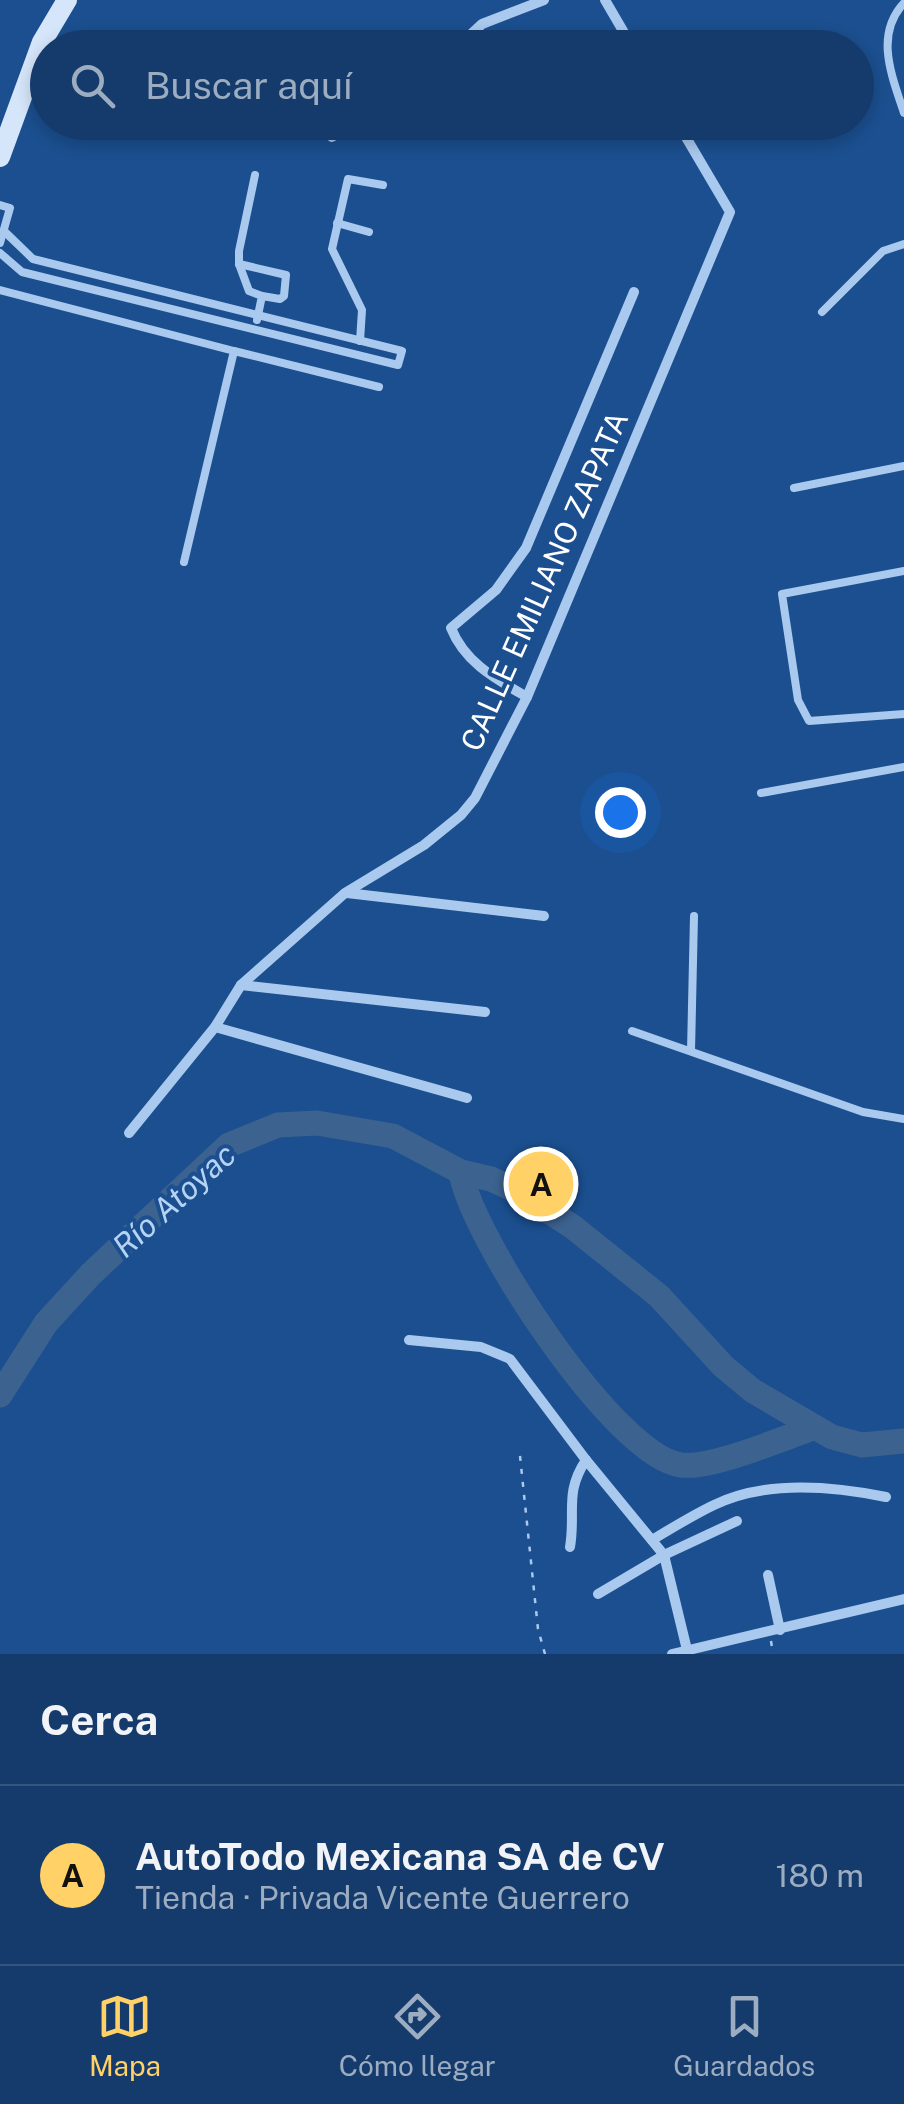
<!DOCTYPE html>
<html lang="es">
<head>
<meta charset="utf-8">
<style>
	body { margin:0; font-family:"Public Sans",sans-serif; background:#214673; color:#f1f3f6 }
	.you { position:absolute; left:620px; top:812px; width:35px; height:35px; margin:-25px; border:8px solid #fff; border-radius:50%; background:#1a73e8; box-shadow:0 0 0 15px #1a73e833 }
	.badge { display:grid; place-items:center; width:65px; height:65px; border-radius:50%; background:#ffd166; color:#111; font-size:32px; font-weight:700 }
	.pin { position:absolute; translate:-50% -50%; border:5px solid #fff; box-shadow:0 2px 10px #0006 }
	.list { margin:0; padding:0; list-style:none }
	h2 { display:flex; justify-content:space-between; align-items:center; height:130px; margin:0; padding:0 40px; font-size:42px }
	h2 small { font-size:32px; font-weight:400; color:#9dadc1 }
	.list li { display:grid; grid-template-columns:65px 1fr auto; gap:30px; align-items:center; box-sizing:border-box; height:180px; padding:0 40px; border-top:2px solid #33557e }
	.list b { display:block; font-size:38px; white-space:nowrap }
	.list p { margin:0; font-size:32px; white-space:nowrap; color:#9dadc1 }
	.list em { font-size:32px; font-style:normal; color:#9dadc1 }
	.icon { flex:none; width:55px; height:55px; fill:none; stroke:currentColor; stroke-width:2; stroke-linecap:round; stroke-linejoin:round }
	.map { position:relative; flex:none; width:904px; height:1654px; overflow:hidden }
	.search { position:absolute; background:#143b6b; box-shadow:0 5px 15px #0003; left:30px; right:30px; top:30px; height:110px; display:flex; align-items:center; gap:25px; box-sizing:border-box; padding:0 35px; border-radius:55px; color:#9dadc1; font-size:38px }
	.sheet { height:310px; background:#143b6b }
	nav { display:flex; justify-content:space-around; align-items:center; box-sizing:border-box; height:140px; border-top:2px solid #33557e; background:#143b6b; font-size:28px; color:#9dadc1 }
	nav a { display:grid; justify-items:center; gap:5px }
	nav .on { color:#ffd166 }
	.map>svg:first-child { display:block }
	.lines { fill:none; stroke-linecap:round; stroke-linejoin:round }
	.river { stroke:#3c6290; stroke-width:25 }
	.path { stroke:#a9c9ee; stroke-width:2.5; stroke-dasharray:5 8; stroke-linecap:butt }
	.lane { stroke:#a9c9ee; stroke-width:8 }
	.street { stroke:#a9c9ee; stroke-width:10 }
	.secondary { stroke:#d6e6fa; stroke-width:20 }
	.labels { text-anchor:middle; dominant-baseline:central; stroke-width:8; stroke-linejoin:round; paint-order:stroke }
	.street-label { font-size:30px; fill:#fff; stroke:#1b4f8f }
	.water-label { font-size:32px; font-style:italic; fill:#b5d3f5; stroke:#1b4f8f }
</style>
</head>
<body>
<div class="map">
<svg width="904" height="1654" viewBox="0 0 904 1654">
	<rect width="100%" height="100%" fill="#1b4f8f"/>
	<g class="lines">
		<g class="river">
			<path d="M461,1172C470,1235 615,1457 681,1465C711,1469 781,1439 813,1428"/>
			<path d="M0,1395L46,1323L91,1274L229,1145L278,1125L317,1123L393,1136L461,1172L491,1179L519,1192L573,1227L659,1296L723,1366L753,1391L832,1437L862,1445L904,1441"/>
		</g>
		<g class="path">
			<path d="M520,1456L538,1629L545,1654"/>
			<path d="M771,1641L773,1654"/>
		</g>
		<g class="lane">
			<path d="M904,3C874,35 892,76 904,113"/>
			<path d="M255,175L239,251V264L249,291L262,296L257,320"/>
			<path d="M0,205L10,208L0,243"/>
			<path d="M337,223L369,232"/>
			<path d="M0,253L22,272L398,365L402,351L33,259L4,231"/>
			<path d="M239,264L286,275L284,296L280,299L262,296"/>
			<path d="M0,290L234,351L184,562"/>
			<path d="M822,312L883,251L904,244"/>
			<path d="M360,341L362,310L332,249L348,179L383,185"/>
			<path d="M234,351L379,387"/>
			<path d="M794,488L904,466"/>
			<path d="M904,571L782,594L798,700L809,721L904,714"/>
			<path d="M761,793L904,767"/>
			<path d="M632,1031L863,1112L904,1119"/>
			<path d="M691,1051L694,916"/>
		</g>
		<g class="street">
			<path d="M605,0L633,48"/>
			<path d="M305,36L316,48"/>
			<path d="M456,48L482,24L544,0"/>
			<path d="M332,137L350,122"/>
			<path d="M527,697C496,679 465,663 451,628L496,590L526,548L634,292"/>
			<path d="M347,893L544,916"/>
			<path d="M241,985L485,1012"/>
			<path d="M215,1027L467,1098"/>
			<path d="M129,1133L215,1027L241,985L345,893L424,845L461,815L475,798L527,697L730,212L677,122"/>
			<path d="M409,1340L481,1347L510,1359L586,1460L664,1555L688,1654"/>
			<path d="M652,1540C672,1528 693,1515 714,1505C765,1480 832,1486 886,1497"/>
			<path d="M570,1547C576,1512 564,1493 586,1460"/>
			<path d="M768,1575L780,1630"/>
			<path d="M598,1594L664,1555L737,1521"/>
			<path d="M672,1654L904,1599"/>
		</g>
		<path class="secondary" d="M0,157L42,42L67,0"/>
	</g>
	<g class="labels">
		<g class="street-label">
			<text transform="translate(544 581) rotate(-66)">CALLE EMILIANO ZAPATA</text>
		</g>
		<g class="water-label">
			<text transform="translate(174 1200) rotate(-42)">Río Atoyac</text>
		</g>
	</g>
</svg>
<div class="you"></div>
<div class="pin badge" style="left:541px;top:1184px">A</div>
<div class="search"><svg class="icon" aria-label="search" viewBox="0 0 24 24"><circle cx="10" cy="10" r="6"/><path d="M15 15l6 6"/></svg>Buscar aquí</div>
</div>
<section class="sheet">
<h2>Cerca<small></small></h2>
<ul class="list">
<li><span class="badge">A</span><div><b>AutoTodo Mexicana SA de CV</b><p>Tienda · Privada Vicente Guerrero</p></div><em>180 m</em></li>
</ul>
</section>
<nav>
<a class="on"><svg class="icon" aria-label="map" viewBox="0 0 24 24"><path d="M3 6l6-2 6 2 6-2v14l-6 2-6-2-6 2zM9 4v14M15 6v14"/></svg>Mapa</a>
<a><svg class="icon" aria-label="directions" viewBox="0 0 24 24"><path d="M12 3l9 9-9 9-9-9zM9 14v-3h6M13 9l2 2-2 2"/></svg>Cómo llegar</a>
<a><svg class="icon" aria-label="saved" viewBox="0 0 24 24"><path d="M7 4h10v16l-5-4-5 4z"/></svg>Guardados</a>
</nav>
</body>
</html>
